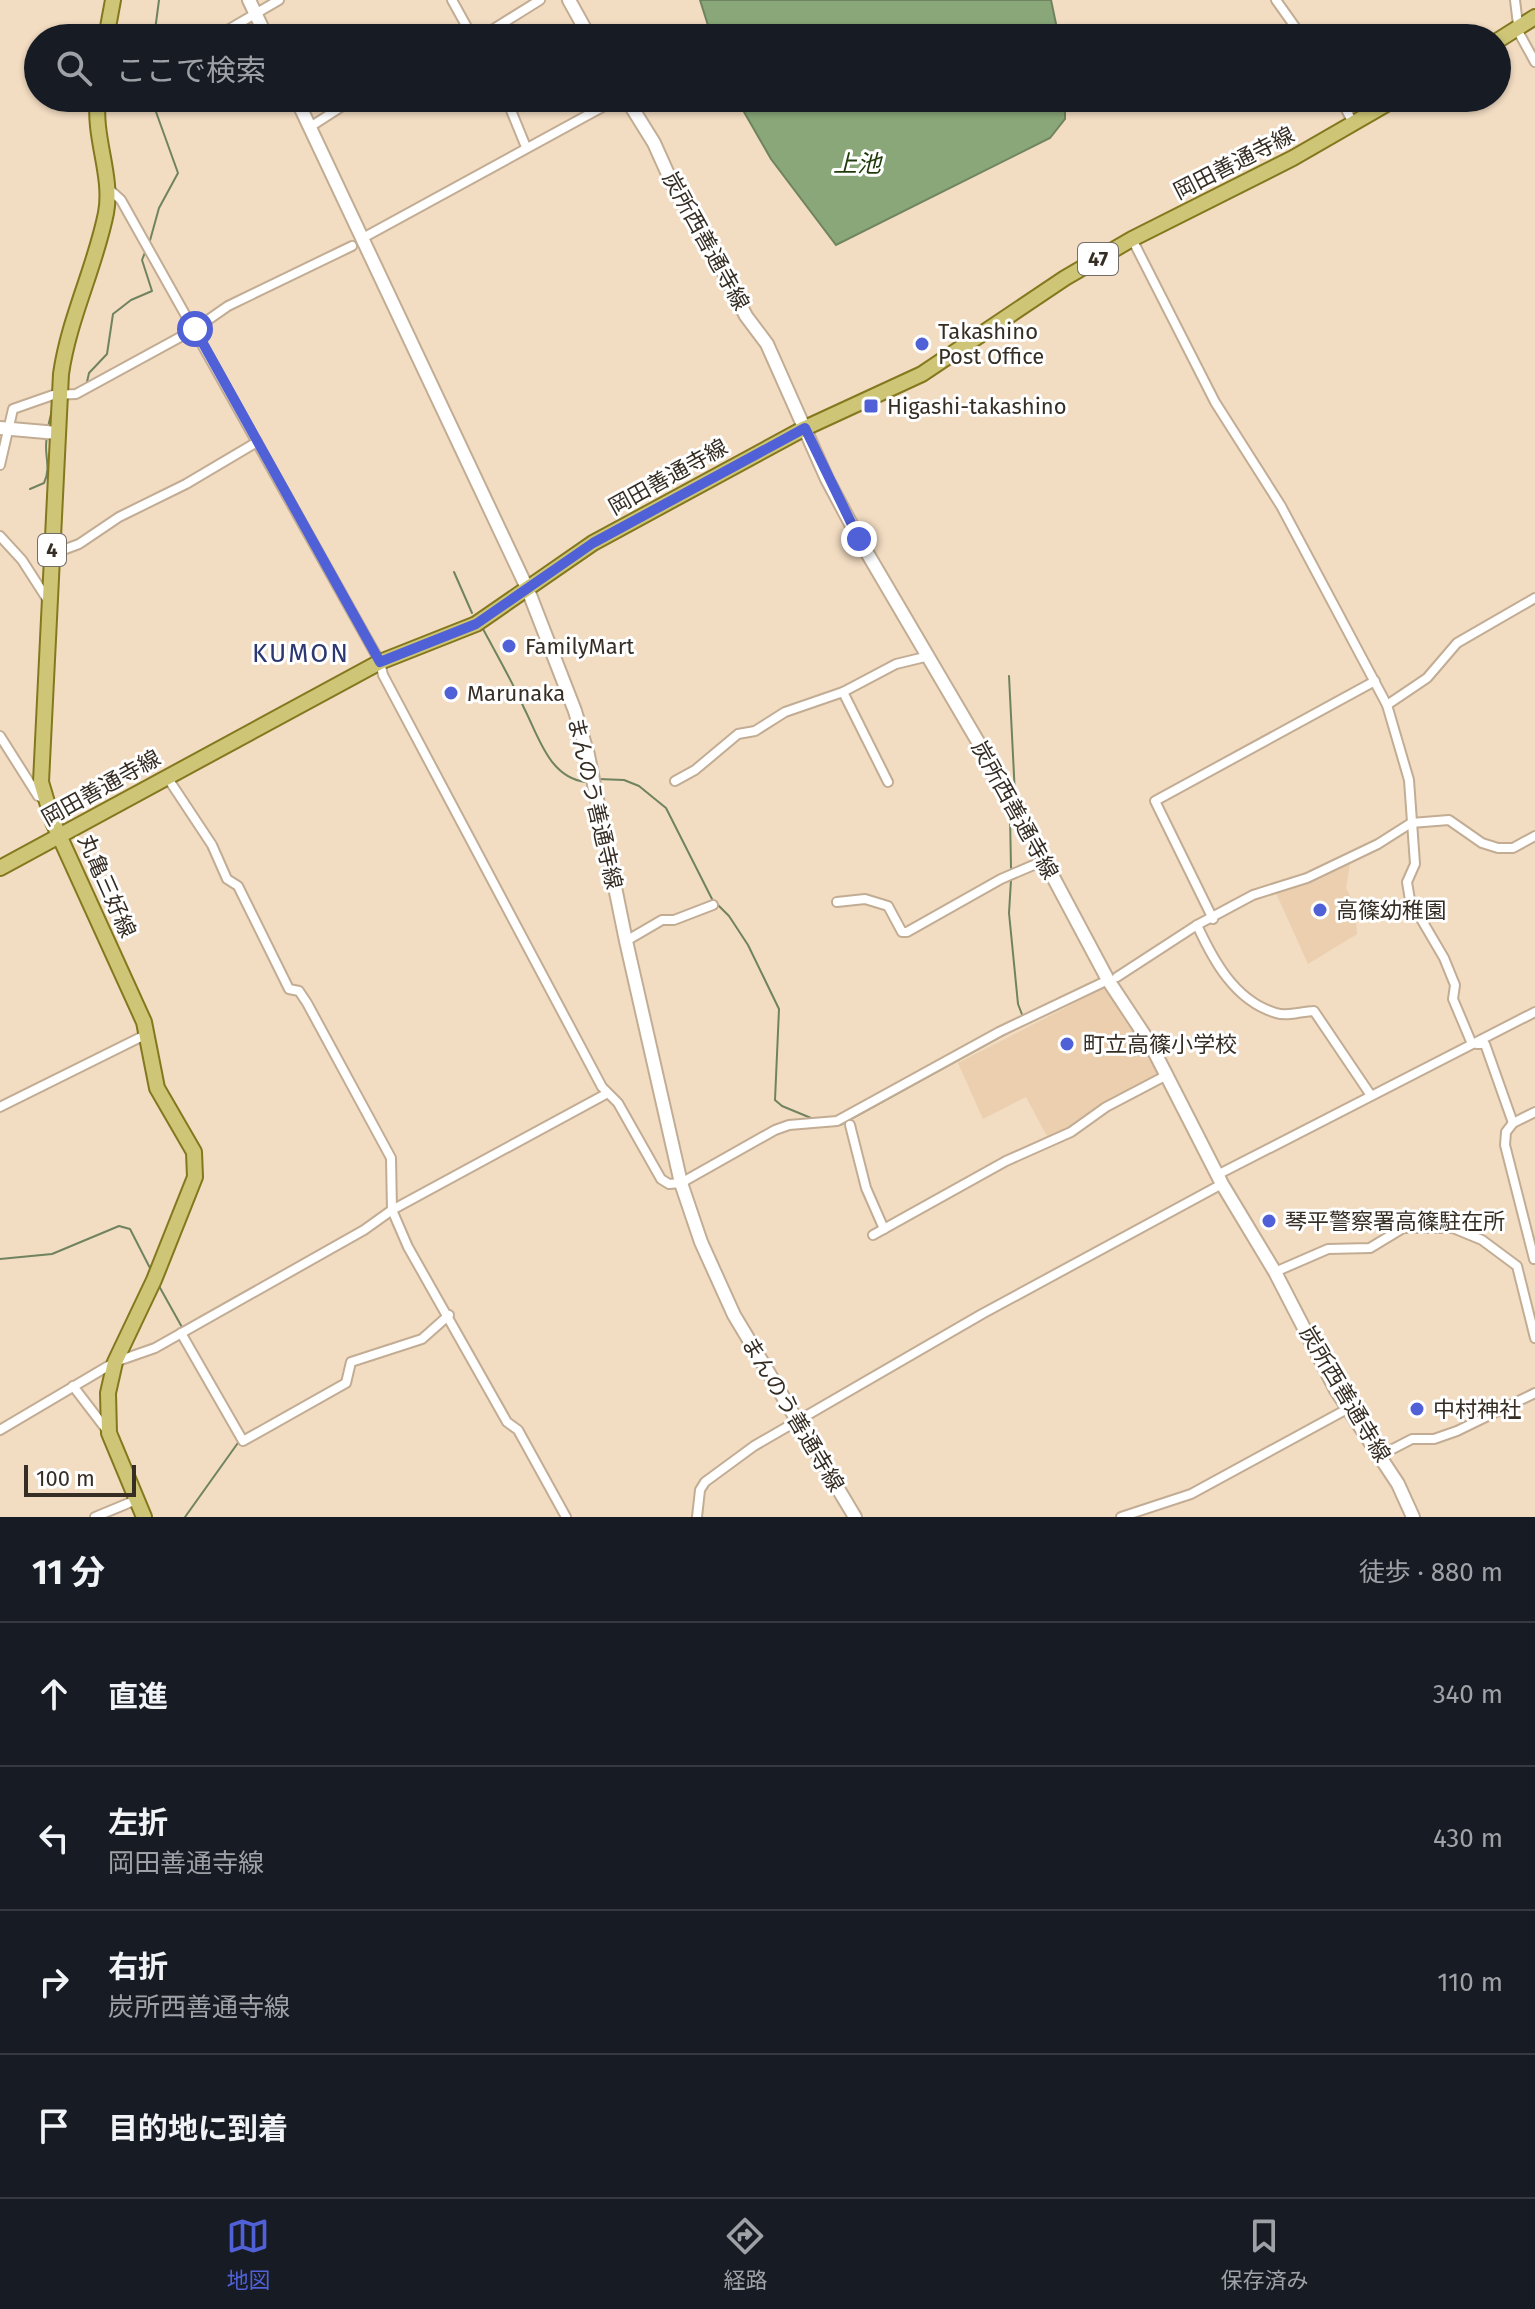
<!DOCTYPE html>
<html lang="ja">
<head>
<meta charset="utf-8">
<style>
	body { margin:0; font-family:"Fira Sans","Noto Sans JP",sans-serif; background:#20242c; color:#f1f3f6 }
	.scale { position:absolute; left:24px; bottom:20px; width:112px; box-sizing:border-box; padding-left:8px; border:4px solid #362e24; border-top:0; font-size:22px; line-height:28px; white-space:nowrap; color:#362e24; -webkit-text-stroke:6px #fff; paint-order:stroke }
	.stop { position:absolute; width:24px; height:24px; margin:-18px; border:6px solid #5060d6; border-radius:50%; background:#fff }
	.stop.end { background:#5060d6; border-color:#fff; box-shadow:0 2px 8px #0008 }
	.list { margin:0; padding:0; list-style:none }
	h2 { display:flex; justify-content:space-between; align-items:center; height:104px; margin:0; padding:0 32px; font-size:34px }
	h2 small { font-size:26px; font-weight:400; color:#9ea1a6 }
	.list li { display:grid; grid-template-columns:52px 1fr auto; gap:24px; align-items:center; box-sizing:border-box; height:144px; padding:0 32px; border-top:2px solid #363941 }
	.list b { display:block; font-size:30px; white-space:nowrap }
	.list p { margin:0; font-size:26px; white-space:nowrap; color:#9ea1a6 }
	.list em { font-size:26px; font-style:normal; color:#9ea1a6 }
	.icon { flex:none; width:44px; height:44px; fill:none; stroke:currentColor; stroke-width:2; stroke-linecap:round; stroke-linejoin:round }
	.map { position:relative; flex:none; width:1535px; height:1517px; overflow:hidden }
	.search { position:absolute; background:#171b24; box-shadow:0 2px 6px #0004; left:24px; right:24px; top:24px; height:88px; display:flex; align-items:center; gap:20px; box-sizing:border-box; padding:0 28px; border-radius:44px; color:#9ea1a6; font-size:30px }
	.sheet { height:680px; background:#171b24 }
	nav { display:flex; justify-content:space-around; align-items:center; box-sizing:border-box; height:112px; border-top:2px solid #363941; background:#171b24; font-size:22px; color:#9ea1a6 }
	nav a { display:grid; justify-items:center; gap:4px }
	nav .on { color:#5060d6 }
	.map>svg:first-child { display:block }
	.built { fill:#ebcfaf }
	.water { fill:#89a778; stroke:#70835f; stroke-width:2 }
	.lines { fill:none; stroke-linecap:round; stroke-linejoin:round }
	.stream { stroke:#70835f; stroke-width:2 }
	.street-casing { stroke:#c2ad94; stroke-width:12 }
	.secondary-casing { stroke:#c2ad94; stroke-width:16 }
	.primary-casing { stroke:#84781e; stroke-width:18 }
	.street { stroke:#fff; stroke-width:8 }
	.secondary { stroke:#fff; stroke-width:12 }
	.primary { stroke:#cec676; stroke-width:14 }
	.route { stroke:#5060d6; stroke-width:10 }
	.poi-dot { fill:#5060d6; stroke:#fff; stroke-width:3 }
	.labels { text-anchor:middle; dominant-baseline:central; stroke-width:6; stroke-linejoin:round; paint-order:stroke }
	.shield { fill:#fff; stroke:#726d66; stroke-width:2 }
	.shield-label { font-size:20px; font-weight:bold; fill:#362e24 }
	.street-label { font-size:22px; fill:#362e24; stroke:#fff }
	.poi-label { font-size:22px; fill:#362e24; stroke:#fff; text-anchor:start }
	.water-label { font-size:24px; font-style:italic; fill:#1d3a07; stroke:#fff }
	.quarter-label { font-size:26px; letter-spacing:2px; fill:#2d3872; stroke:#fff }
</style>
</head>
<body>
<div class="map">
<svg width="1535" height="1517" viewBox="0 0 1535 1517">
	<rect width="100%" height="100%" fill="#f2dcc2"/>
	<g class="built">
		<path d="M1350,863L1346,888L1355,905L1357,934L1308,964L1275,891L1321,878Z"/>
		<path d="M1108,986L1162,1075L1069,1130L1048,1138L1026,1097L983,1119L958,1063Z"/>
	</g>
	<g class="water">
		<path d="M700,0H1051L1059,38H712Z"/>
		<path d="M736,98H1065V119L1050,138L836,245L771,159Z"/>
	</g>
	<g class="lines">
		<g class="stream">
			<path d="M154,38L159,0"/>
			<path d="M149,244L159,208L178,173L151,98"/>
			<path d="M87,382L89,373L107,354L113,314L131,300L152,291L142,260L146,250"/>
			<path d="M48,427L53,406"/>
			<path d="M30,489L44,483C52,466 43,454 47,437"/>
			<path d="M454,572L472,613"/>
			<path d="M483,629C497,655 512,681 524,708C538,735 549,778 586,782"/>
			<path d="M1009,676L1015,795"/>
			<path d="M598,779L624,780L639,786L666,808L712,899L729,916L748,945L779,1009L775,1100L782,1106L811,1118"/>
			<path d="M1010,815L1011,868"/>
			<path d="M1011,880L1009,913L1018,1004L1023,1017"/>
			<path d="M818,1127L840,1125L1018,1027"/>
			<path d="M0,1259L52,1254L119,1226L130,1229L151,1270"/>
			<path d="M159,1286L183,1329"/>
			<path d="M185,1517L240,1440"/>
		</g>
		<defs>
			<g id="street">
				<path d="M452,0L473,38"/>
				<path d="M1276,0L1303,38"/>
				<path d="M1515,0L1519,33L1535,62"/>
				<path d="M214,38L279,0"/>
				<path d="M479,38L540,0"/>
				<path d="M506,98L526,147"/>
				<path d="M1340,98L1353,123"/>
				<path d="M310,127L355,98"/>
				<path d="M109,189L121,200L380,662L383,675L602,1087L618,1103L661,1179L669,1184L681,1183L775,1130L789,1125L837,1121L999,1032L1108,980"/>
				<path d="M361,239L619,98"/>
				<path d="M1132,239L1215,402L1281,506L1387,705L1409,780L1415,864L1407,882L1410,900L1444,958L1455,985L1453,999L1472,1044"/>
				<path d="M0,465L13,409L53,395L76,394L195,329L228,306L352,246"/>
				<path d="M0,536L22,560L49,602"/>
				<path d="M52,554L79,544L119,517L186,484L257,442"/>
				<path d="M843,692L888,782"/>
				<path d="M1387,705L1427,678L1457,643L1535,598"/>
				<path d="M0,736L38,796L43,798"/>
				<path d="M167,777L212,845L227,879L238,886L289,989L299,991L307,1003L391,1158L392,1210L408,1247L507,1422L518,1430L566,1517"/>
				<path d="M675,781L695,770L738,734L755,731L785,712L843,692L896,664L929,656"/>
				<path d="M837,902L865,899L888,906L902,932H907L1001,879L1043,861"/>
				<path d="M1213,919L1155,801L1375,681"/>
				<path d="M1197,925C1213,960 1235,1001 1276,1013C1288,1017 1302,1011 1314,1011L1370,1094"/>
				<path d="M626,941L662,920H674L713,905"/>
				<path d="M1117,977L1197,925L1253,895L1307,878L1378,844L1411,823L1449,820L1482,843L1498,848H1513L1535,836"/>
				<path d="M1477,1044H1485L1513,1123L1506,1132L1505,1145L1534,1259"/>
				<path d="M0,1107L147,1034"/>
				<path d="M1513,1123L1535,1112"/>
				<path d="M850,1125L866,1188L884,1229"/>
				<path d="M1223,1172L1535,1012"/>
				<path d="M873,1235L1006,1161L1071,1132L1106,1107L1167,1075"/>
				<path d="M1275,1272L1328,1249L1370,1248L1403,1228H1453L1482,1240L1517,1266L1535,1338"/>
				<path d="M181,1333L243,1441L346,1383L351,1362L422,1339L449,1315"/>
				<path d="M73,1386L109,1433"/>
				<path d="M0,1430L115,1362L155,1348L364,1230L392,1210L606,1094"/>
				<path d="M1381,1455L1412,1439H1434L1457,1431L1535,1393"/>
				<path d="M95,1517L136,1500"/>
				<path d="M697,1517L700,1490L705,1482L754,1446L982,1314L1222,1184"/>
				<path d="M1121,1517L1191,1494L1349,1408"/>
			</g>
			<g id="secondary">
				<path d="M249,0L267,38"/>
				<path d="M569,0L590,38"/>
				<path d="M296,98L528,590L575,711L588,755L626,941L681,1183L701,1242L734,1315L855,1517"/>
				<path d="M626,98L654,143L676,192L702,230L746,316L767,344L827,479L859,539L1011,798L1108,980L1151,1045L1222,1184L1275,1272L1336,1390L1398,1484L1413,1517"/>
				<path d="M0,428L57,433"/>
			</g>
			<g id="primary">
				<path d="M106,38L113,0"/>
				<path d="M1497,41L1535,17"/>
				<path d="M98,98C93,138 113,175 106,213C95,268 69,318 61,374L41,782L53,822L144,1022L157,1088L194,1152L195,1177L154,1280L115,1362L108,1393L109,1433L144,1517"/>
				<path d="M0,868L380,662L476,624L593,543L805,428L922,374L1065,278L1132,239L1293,158L1397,98"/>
			</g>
		</defs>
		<use href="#street" class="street-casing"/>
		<use href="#secondary" class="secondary-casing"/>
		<use href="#primary" class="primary-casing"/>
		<use href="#street" class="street"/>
		<use href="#secondary" class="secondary"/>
		<use href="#primary" class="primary"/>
	</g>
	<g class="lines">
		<path class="route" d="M195,329L380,662L476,624L593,543L805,428L859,539"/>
	</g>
	<g class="poi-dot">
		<circle cx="922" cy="344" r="8"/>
		<rect x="863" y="398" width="16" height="16" rx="4"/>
		<circle cx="509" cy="646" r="8"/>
		<circle cx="451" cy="693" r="8"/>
		<circle cx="1320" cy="910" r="8"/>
		<circle cx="1067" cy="1044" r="8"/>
		<circle cx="1269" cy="1221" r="8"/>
		<circle cx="1417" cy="1409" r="8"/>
	</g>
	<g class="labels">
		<g class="shield">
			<rect x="1078" y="243" width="40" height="32" rx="6"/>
			<rect x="38" y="534" width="28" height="32" rx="6"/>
		</g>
		<g class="shield-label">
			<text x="1098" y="259">47</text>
			<text x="52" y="550">4</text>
		</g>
		<g class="street-label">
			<text transform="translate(1234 163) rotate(-27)">岡田善通寺線</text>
			<text transform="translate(706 241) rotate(61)">炭所西善通寺線</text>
			<text transform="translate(668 477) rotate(-29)">岡田善通寺線</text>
			<text transform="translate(101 788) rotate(-29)">岡田善通寺線</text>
			<text transform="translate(595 803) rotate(77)">まんのう善通寺線</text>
			<text transform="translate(1015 810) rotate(61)">炭所西善通寺線</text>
			<text transform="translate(107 886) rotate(66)">丸亀三好線</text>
			<text transform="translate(1345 1394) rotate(59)">炭所西善通寺線</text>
			<text transform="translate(793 1414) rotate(59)">まんのう善通寺線</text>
		</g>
		<g class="poi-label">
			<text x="938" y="331">Takashino<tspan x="938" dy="25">Post Office</tspan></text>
			<text x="887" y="406">Higashi-takashino</text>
			<text x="525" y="646">FamilyMart</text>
			<text x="467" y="693">Marunaka</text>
			<text x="1336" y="910">高篠幼稚園</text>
			<text x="1083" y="1044">町立高篠小学校</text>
			<text x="1285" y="1221">琴平警察署高篠駐在所</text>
			<text x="1433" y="1409">中村神社</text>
		</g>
		<g class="water-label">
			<text x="857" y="164">上池</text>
		</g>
		<g class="quarter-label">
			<text x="301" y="653">KUMON</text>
		</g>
	</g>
</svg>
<div class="scale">100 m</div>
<div class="stop" style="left:195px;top:329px"></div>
<div class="stop end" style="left:859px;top:539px"></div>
<div class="search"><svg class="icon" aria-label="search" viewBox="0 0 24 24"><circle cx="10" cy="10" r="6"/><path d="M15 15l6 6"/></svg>ここで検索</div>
</div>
<section class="sheet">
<h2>11 分<small>徒歩 · 880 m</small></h2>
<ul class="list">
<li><svg class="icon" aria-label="ahead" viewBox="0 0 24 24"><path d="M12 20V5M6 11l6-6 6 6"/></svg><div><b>直進</b></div><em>340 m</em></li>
<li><svg class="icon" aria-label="left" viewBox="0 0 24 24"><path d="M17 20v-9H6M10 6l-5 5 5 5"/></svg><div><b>左折</b><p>岡田善通寺線</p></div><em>430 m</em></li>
<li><svg class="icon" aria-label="right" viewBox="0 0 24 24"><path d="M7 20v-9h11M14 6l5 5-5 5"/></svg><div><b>右折</b><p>炭所西善通寺線</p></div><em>110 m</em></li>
<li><svg class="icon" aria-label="arrive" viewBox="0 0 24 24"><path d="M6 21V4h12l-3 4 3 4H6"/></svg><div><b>目的地に到着</b></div></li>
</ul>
</section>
<nav>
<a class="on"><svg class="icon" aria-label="map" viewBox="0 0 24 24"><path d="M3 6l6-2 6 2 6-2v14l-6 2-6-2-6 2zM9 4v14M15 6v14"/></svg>地図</a>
<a><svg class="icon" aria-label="directions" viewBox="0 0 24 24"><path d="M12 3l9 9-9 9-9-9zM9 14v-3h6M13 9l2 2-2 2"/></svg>経路</a>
<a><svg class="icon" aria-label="saved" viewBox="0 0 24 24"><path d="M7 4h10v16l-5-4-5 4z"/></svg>保存済み</a>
</nav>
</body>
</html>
